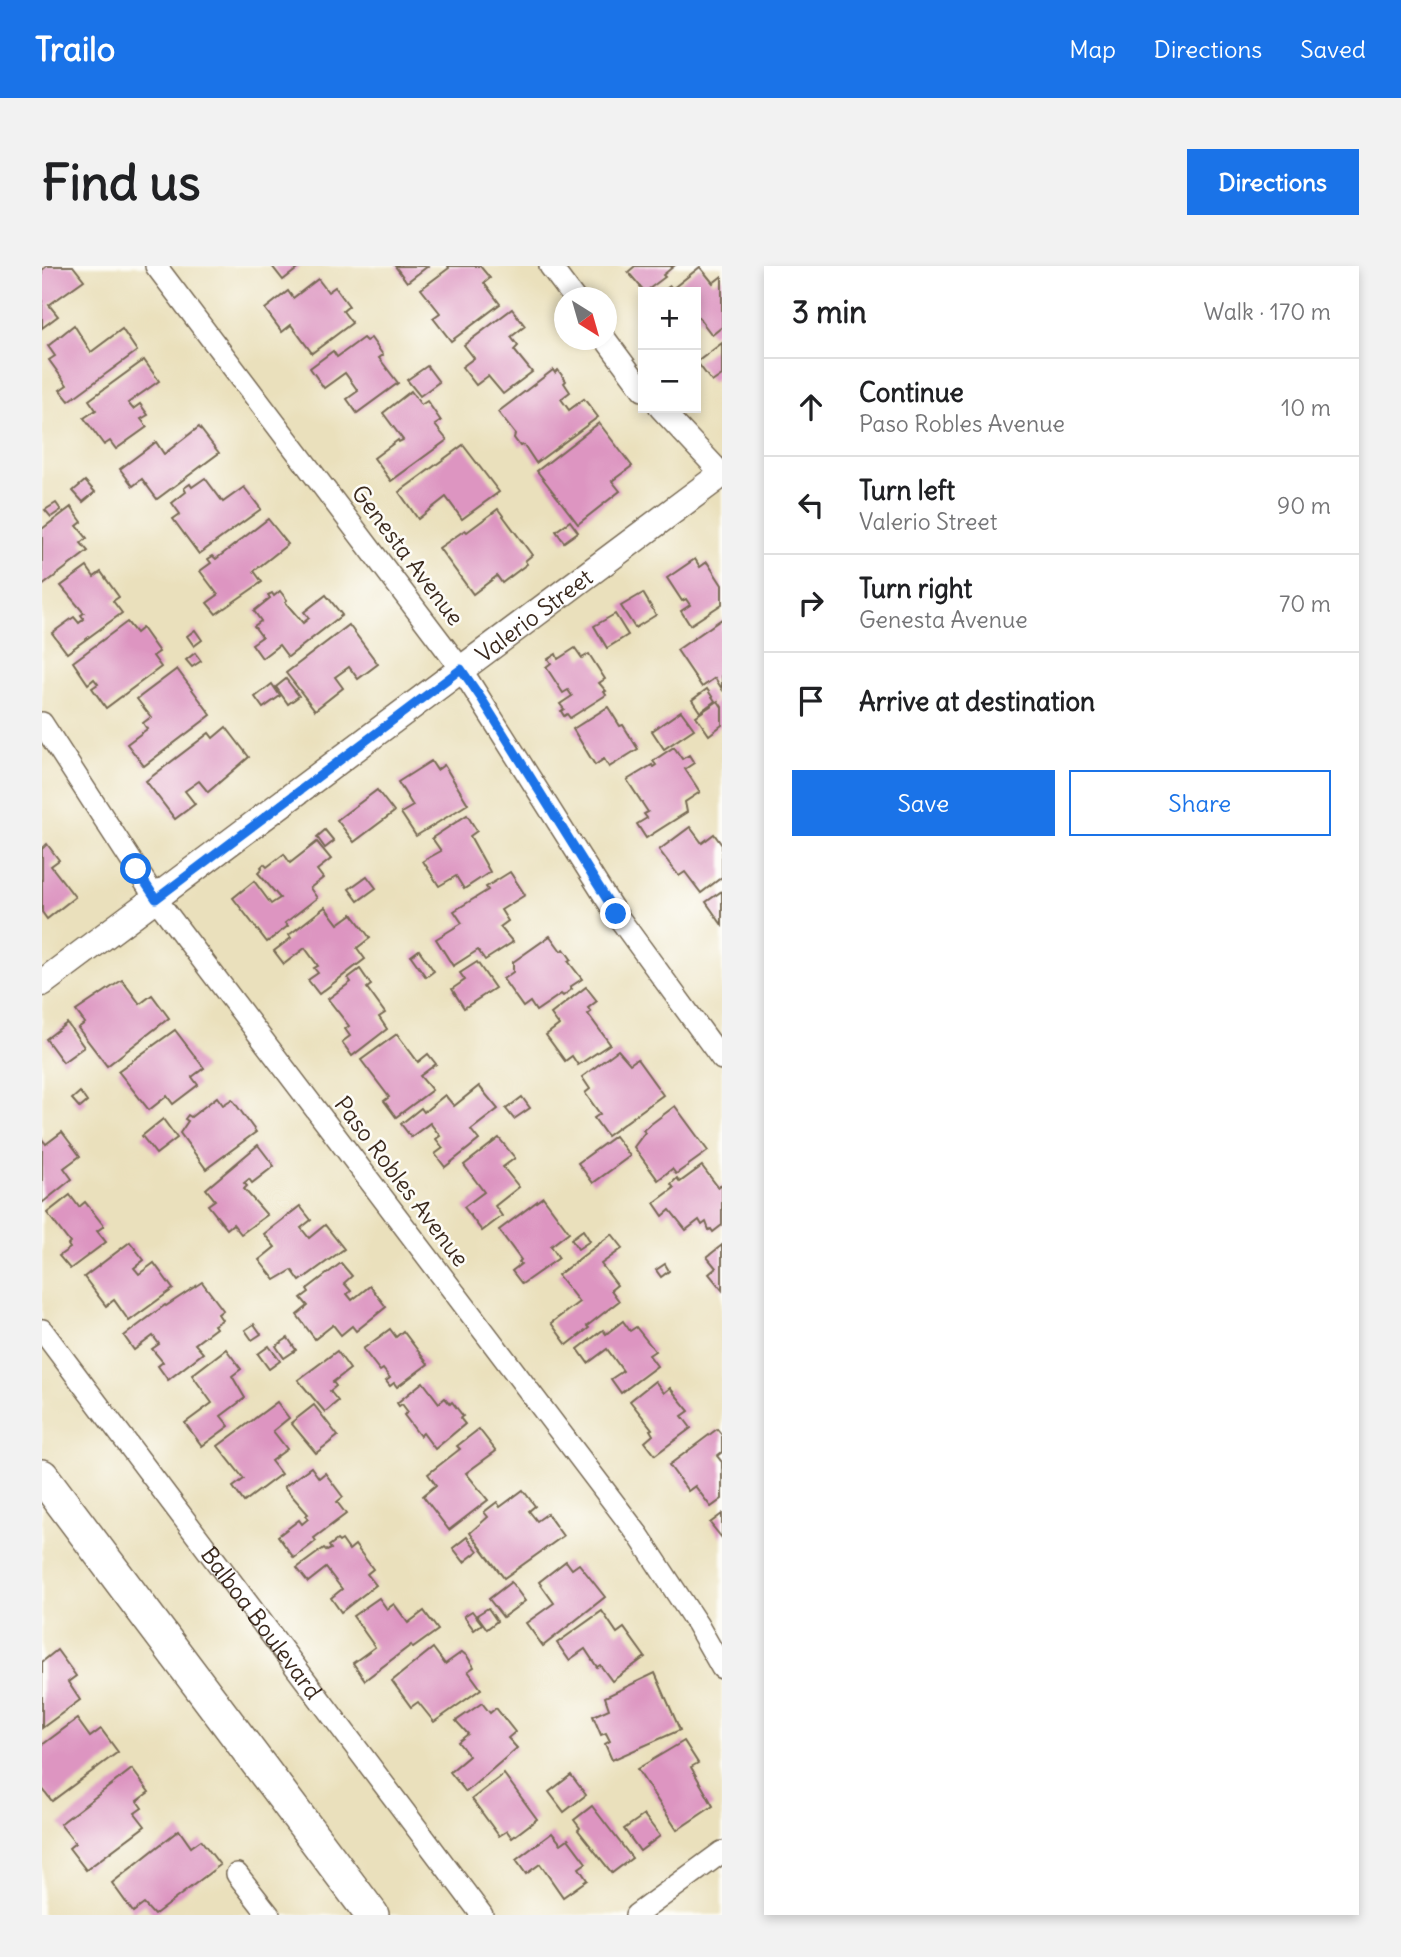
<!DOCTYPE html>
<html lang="en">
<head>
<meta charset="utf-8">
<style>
	body { margin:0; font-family:Delius,sans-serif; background:#f2f2f2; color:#202124 }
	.controls { position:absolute; right:21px; top:21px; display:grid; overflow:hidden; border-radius:0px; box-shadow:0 4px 10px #0003 }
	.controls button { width:63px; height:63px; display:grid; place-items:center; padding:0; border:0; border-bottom:2px solid #e0e0e0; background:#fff; color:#202124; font:35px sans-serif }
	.compass { position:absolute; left:512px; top:21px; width:63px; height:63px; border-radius:50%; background:#fff; box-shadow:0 4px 10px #0003; rotate:143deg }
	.stop { position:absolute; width:21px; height:21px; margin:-16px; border:5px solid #1a73e8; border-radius:50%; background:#fff }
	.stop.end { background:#1a73e8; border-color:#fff; box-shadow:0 2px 7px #0008 }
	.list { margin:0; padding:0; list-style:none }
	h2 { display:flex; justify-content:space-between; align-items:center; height:91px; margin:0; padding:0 28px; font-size:30px }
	h2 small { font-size:23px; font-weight:400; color:#757577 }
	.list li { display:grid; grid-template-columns:46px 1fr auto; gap:21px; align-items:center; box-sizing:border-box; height:98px; padding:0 28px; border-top:2px solid #e0e0e0 }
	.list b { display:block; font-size:26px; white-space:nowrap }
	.list p { margin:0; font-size:23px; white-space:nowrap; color:#757577 }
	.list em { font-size:23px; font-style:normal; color:#757577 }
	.actions { display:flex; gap:14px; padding:21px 28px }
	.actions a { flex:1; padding:16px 0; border:2px solid #1a73e8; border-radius:0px; text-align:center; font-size:24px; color:#1a73e8 }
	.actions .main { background:#1a73e8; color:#fff }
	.icon { flex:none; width:38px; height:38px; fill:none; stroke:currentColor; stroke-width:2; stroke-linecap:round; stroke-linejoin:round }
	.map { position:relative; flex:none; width:680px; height:1649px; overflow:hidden; border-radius:0px }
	header { display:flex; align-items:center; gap:42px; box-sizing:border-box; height:98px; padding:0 35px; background:#1a73e8; color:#fff }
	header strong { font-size:33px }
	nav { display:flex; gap:38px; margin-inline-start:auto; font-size:24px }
	.intro { display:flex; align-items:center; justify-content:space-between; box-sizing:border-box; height:168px; padding:0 42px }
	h1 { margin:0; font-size:49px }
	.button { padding:18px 32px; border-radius:0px; background:#1a73e8; color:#fff; font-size:24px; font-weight:700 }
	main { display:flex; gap:42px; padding:0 42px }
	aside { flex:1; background:#fff; border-radius:0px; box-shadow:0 4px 10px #0003 }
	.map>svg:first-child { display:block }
	.building { fill:#dd95c1 }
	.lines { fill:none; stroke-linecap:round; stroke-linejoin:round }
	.minor-casing { stroke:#786a55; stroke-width:24 }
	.tertiary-casing { stroke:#786a55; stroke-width:29 }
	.primary-casing { stroke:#786a55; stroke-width:36 }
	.minor { stroke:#fff; stroke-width:21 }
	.tertiary { stroke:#fff; stroke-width:26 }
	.primary { stroke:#fff; stroke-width:33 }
	.route { stroke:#1a73e8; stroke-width:9 }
	.labels { text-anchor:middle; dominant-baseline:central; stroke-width:5; stroke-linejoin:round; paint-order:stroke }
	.street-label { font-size:23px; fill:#3b2a1e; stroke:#fdfcf7 }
</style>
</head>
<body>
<header>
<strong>Trailo</strong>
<nav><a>Map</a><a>Directions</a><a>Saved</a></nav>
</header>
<div class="intro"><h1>Find us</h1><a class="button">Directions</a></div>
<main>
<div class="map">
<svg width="680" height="1649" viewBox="0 0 680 1649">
	<rect width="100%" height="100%" fill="#fdfcf7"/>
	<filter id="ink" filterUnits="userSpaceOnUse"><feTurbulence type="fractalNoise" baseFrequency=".0143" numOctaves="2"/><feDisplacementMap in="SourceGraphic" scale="14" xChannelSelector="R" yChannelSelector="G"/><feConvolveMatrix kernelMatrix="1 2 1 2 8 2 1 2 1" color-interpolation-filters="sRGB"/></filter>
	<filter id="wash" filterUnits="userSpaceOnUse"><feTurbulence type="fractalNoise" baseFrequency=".00686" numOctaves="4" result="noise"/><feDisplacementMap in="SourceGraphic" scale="28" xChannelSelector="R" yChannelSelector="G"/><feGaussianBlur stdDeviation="1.57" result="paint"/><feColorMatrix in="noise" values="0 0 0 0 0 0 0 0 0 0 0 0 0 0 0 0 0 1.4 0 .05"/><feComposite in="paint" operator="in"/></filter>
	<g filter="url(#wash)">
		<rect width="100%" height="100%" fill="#eae0bc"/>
		<g id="blocks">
			<g class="building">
				<path d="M5,0H31L42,14L7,39L16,50L0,62V4Z"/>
				<path d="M230,0H259L241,14Z"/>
				<path d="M353,0H386L365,16Z"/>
				<path d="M406,0H438L448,12L442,17L458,38L409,75L391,52L398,47L379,23L407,2Z"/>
				<path d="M593,0H632L621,9L623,11L603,26L586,6Z"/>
				<path d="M658,1L671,17L680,10V61L670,69L654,48V26H620L628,20L630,23Z"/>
				<path d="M276,13L286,26L293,21L307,40L301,45L310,57L270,87L249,59L240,66L223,43L246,25L251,32Z"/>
				<path d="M470,43L483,60L469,71L476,80L472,84L490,106L461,128L446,110L434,119L420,101L432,92L422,79Z"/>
				<path d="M32,59L49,86L80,63L95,85L27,135L18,124L25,119L7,94L13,90L6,80Z"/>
				<path d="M321,72L324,75L329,72L341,89L337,92L356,117L315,147L305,133L316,125L303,107L282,122L268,102L291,85L295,91Z"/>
				<path d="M680,77V109L670,116L655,96Z"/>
				<path d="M102,94L117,115L86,137L91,143L98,138L106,149L99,153L105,161L74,183L68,175L62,179L42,152L54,144L47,134Z"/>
				<path d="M385,100L397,116L378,130L365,114Z"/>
				<path d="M511,104L513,107L516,104L524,115L522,117L528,126L519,133L527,144L542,133L556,151L494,197L482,179L478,180L472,172L473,168L456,146Z"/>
				<path d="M369,125L379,139L385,135L399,155L393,159L405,174L349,215L332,192L356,174L357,176L361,174L341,147Z"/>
				<path d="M557,157L590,200L570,215L578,225L536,258L495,205Z"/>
				<path d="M157,161L177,187L115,233L100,213L91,220L78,203L114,176L122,188Z"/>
				<path d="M421,179L457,226L420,253L404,231L376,253L357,226Z"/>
				<path d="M163,212L181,236L202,221L219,243L157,288L131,253L138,248L130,237L144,226L142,222L148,218L150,221Z"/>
				<path d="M43,215L53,226L41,236L31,225Z"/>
				<path d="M14,237L19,244L9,251L3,244Z"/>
				<path d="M29,241L40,256L35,260L45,272L39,277L46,285L0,320V263Z"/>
				<path d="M456,243L490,289L483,295L485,298L460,317L455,310L431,328L397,282L423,264L425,266Z"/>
				<path d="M226,253L246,278L212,305L220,316L174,348L165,337L176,329L158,305L169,297L166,293L171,290L174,293Z"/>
				<path d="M528,255L536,266L522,276L514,265Z"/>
				<path d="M653,293L658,301L665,296L680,319V338L648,359L639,345L648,339L644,333L640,335L625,312Z"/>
				<path d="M45,301L52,311L59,306L77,331L71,335L80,347L25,387L10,367L32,351L37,357L42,353L39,349L42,347L19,320Z"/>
				<path d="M238,325L245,334L243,336L261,357L267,352L262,346L284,329L300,349L246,391L237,379L220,392L210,378L220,371L212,360L219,355L212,345L228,332L226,329L230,327L232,330Z"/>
				<path d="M601,327L614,349L593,362L579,340Z"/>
				<path d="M573,348L586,369L565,382L552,360Z"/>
				<path d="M680,353V423L673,412L660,421L635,384Z"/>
				<path d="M85,356L94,367L100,362L117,386L111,390L119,401L64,442L50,422L56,418L52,413L46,418L31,396Z"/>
				<path d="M307,359L336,398L316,413L307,401L293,411L301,422L273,444L244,407Z"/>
				<path d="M153,364L160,374L152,380L145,370Z"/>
				<path d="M533,382L540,392L547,388L563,413L557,417L564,425L562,426L564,429L528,452L525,448L522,450L519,445L522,443L518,438L530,430L526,424L521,427L504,401L509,397L506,393L514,388L516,393Z"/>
				<path d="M153,387L159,395L150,401L144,394Z"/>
				<path d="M135,403L169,449L102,500L85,478L105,463L101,457L109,451L95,433Z"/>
				<path d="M244,413L257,430L246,438L234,421Z"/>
				<path d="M230,418L238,430L221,442L213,431Z"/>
				<path d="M665,423L673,435L658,446L650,434Z"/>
				<path d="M676,435L680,441V459L667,469L654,450Z"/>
				<path d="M566,441L578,460L581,459L596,483L567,501L562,493L553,499L531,463Z"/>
				<path d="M639,445L652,463L622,483L610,465Z"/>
				<path d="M184,461L207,491L166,526L157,515L143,525L153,538L133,553L104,515L167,467L171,472Z"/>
				<path d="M632,481L640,493L647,489L652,497L643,503L658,526L643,536L645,546L604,572L595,558L605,552L602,548L606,546L585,514L610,499L611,501L614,499L611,495Z"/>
				<path d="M389,495L395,504L402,499L426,538L374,570L359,547L371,540L356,516Z"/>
				<path d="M335,524L352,546L312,576L295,554Z"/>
				<path d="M425,549L435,565L428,570L448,606L422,623L414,610L397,620L381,595L399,585L390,572Z"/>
				<path d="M648,561L660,577L672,568L680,579V611L659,627L643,606L637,610L617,584Z"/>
				<path d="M283,564L292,575L283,582L275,571Z"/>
				<path d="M275,576L289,593L275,604L281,612L268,622L275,632L243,657L246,660L225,676L191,632L212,615L229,638L238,632L216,607L220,603L219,601L222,598L225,601L242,588L248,597Z"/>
				<path d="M5,578L17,594L9,600L33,631L5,653L0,646V583Z"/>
				<path d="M468,606L483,629L459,644L466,655L458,661L471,676L443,694L436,684L411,700L394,673L420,657L412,645L446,624L444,621Z"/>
				<path d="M325,610L334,622L316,635L307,623Z"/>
				<path d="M680,625V659L664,636Z"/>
				<path d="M283,641L296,658L310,648L328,672L315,682L323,693L277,728L266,714L276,707L272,702L276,700L263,682L242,698L232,685L249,672L247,669Z"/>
				<path d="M508,670L519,685L522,683L529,693L526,695L540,713L528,721L530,723L521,730L519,728L494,745L488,736L481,741L461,713L471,706V696Z"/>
				<path d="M377,684L392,705L384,711L369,690Z"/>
				<path d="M435,696L453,722L422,742L410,723L423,714L418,707Z"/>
				<path d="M318,703L329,719L325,722L343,747L337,751L345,763L310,790L300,776L308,770L303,763L307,760L286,733L309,716L306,712Z"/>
				<path d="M80,714L98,738L110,729L127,752L65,800L36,762L43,757L34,745Z"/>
				<path d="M544,721L555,735L546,742L549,746L546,748L568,778L536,799L530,790L523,795L504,769L517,759L509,748Z"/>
				<path d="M25,757L42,781L21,796L4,773Z"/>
				<path d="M133,764L162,802L150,811L156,819L131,838L125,830L107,844L76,805Z"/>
				<path d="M355,768L376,796L386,788L394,798L378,810L390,824L354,851L342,835L347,831L319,794Z"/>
				<path d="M576,784L588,798L595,793L621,829L565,870L552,852L558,848L543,827L548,823L540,811Z"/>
				<path d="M437,820L456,843L429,864L437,874L403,901L393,888L401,882L394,873L398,870L388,857L369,871L359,858L379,842L382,846L403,829L412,840Z"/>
				<path d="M38,826L45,836L38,842L30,833Z"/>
				<path d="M175,831L181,839L190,833L214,866L164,903L138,867L146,855L143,853L146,849L149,851Z"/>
				<path d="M480,831L488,842L472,853L464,843Z"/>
				<path d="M633,840L666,885L634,908L630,903L616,914L592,881L603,866L601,864Z"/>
				<path d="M121,853L135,872L114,888L100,870Z"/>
				<path d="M20,866L38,890L22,902L30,913L0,937V873L4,878Z"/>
				<path d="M573,870L588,890L551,917L536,897Z"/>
				<path d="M457,872L473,892L461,901L477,921L453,940L460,950L440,965L422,941L442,926L422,899Z"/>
				<path d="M216,879L232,900L210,917L207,913L202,917L205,920L202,923L225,949L199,968L191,958L185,963L166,939L173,934L164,923Z"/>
				<path d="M660,900L676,921L680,918V959L671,966L669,963L667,964L664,956L660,959L657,954L644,964L628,944L621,950L612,937L632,922L629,918L635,912L638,916Z"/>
				<path d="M28,929L37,941L43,936L62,960L55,965L64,976L28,1003L17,990L28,982L26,979L28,977L5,947Z"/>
				<path d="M501,931L527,966L509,980L517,992L480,1018L470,1005L479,998L477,996L479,994L457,964Z"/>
				<path d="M258,940L269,954L259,962L267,972L283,959L302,983L258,1015L250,1004L233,1014L217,994L233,981L222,968Z"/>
				<path d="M541,964L548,975L536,983L529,973Z"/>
				<path d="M570,968L581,982L559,998L575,1019L569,1024L577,1035L545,1060L547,1062L525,1079L509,1057L537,1036L516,1009Z"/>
				<path d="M88,976L102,994L92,1002L97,1008L112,997L131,1023L87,1055L72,1034L64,1040L42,1011Z"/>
				<path d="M680,979V1024L667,1008L674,1002L665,991Z"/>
				<path d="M299,997L310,1010L302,1017L309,1025L305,1028L310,1034L328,1020L344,1041L314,1065L310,1060L299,1069L291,1059L273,1073L255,1049L266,1040L259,1032L267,1026L265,1023Z"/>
				<path d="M623,998L627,1005L619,1011L614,1004Z"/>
				<path d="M160,1016L181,1044L176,1048L180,1054L172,1059L174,1062L153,1078L161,1087L126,1114L116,1100L121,1096L110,1083L117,1078L111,1070L92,1084L82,1070L123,1039L124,1040Z"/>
				<path d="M581,1055L588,1065L594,1061L613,1085L607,1089L615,1100L579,1127L569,1113L581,1105L565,1083L546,1097L536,1083L561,1064L564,1068Z"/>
				<path d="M212,1058L219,1068L210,1074L203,1064Z"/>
				<path d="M348,1063L354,1071L361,1065L386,1098L355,1121L352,1117L348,1120L344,1115L348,1112L341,1103L338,1105L321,1083Z"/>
				<path d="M246,1072L254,1084L242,1092L234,1080Z"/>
				<path d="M227,1080L238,1095L227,1103L216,1088Z"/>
				<path d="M184,1083L199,1103L190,1110L203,1132L179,1150L187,1160L160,1180L143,1157L170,1137L150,1109Z"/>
				<path d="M295,1085L308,1103L291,1116L294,1120L288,1125L296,1135L283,1146L256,1114Z"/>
				<path d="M613,1115L622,1127L628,1122L647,1145L640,1150L649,1162L613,1189L603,1176L611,1169L608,1164L610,1163L588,1135Z"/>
				<path d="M381,1116L397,1137L403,1132L408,1138L410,1136L421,1150L418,1152L423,1158L393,1183L381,1167L378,1170L362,1149L366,1146L360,1138L357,1140L355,1137Z"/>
				<path d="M235,1136L247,1152L231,1165L245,1183L229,1195L239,1208L202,1236L191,1221L202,1213L176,1180Z"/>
				<path d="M272,1139L296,1170L274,1187L249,1157Z"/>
				<path d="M437,1163L454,1185L424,1207L446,1234L407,1264L381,1230L394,1219L386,1208L418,1183L415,1180Z"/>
				<path d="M675,1163L680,1169V1186L675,1190L680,1196V1233L669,1241L653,1220L646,1225L627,1199Z"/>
				<path d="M269,1201L277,1212L283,1207L301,1231L295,1236L304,1248L272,1272L274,1275L252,1292L236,1270L257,1254L260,1258L266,1253L263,1250L266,1248L242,1221Z"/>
				<path d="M481,1224L493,1240L487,1245L495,1255L505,1248L521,1270L462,1312L428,1267L446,1251L442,1246L455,1236L458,1241Z"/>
				<path d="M680,1248V1272L668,1257Z"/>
				<path d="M425,1271L436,1285L422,1296L411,1282Z"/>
				<path d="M295,1274L297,1276L300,1274L307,1284L313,1279L331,1303L325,1308L334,1319L299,1346L289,1332L300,1323L284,1302L266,1316L255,1302L282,1282L285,1285L289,1283L287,1280Z"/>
				<path d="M524,1295L530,1303L537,1298L563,1331L501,1380L484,1357L512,1337L497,1316Z"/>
				<path d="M469,1316L483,1335L461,1351L447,1333Z"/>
				<path d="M337,1332L345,1343L352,1338L366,1357L382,1345L396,1364L371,1382L369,1379L323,1414L311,1397L333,1381L311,1350Z"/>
				<path d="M446,1342L455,1355L445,1363L435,1349Z"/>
				<path d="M430,1345L440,1358L432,1364L422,1350Z"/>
				<path d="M560,1345L575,1367L582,1362L603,1391L570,1415L558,1399L555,1401L543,1383L527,1394L515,1377Z"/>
				<path d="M391,1382L403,1398L420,1386L425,1390L432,1401L426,1405L439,1423L392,1456L376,1436L369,1441L350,1415Z"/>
				<path d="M15,1384L34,1410L26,1416L38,1434L0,1462V1396Z"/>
				<path d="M613,1407L638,1464L570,1494L563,1478L568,1475L564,1467L559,1469L551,1450L567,1443L563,1431Z"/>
				<path d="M440,1437L448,1447L454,1442L473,1466L466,1472L475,1482L424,1526L408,1506L427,1490L416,1476L426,1468L414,1455Z"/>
				<path d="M35,1453L48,1471L59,1463L76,1486L10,1535L0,1522V1479Z"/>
				<path d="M642,1475L656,1497L649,1501L671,1540L635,1564L595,1503Z"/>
				<path d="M90,1503L107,1526L95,1535L100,1542L93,1547L103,1560L44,1604L27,1582L33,1577L18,1558Z"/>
				<path d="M462,1508L495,1553L470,1572L465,1565L457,1570L430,1533Z"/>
				<path d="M529,1509L544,1529L522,1546L507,1526Z"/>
				<path d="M550,1540L590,1592L570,1607L536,1564L538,1562L532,1554Z"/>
				<path d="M602,1549L618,1570L598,1585L582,1563Z"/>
				<path d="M137,1564L149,1581L159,1574L178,1599L112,1649L102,1638L91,1646L70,1617Z"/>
				<path d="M510,1567L519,1578L526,1573L544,1597L537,1602L545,1614L521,1631L498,1598L484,1608L474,1594Z"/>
			</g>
		</g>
	</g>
	<g filter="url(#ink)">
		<use href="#blocks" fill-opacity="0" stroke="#786a55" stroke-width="2"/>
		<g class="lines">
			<defs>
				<g id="minor">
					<path d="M114,0L419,403L574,648L680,793"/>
					<path d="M508,0L532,32"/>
					<path d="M564,74L601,124"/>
					<path d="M618,142L680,208"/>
					<path d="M0,457L114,633L597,1270L655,1358L680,1402"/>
					<path id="s1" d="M0,1064L440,1649"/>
					<path d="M195,1608L227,1649"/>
					<path d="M594,1649L680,1586"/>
				</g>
				<g id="tertiary">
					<path id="s2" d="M0,717L680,208"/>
				</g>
				<path id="primary" d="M0,1210L330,1649"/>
			</defs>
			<use href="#minor" class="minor-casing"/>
			<use href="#tertiary" class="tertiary-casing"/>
			<use href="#primary" class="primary-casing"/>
			<use href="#minor" class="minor"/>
			<use href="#tertiary" class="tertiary"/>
			<use href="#primary" class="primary"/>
		</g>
	</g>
	<g class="lines" filter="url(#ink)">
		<path class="route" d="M94,603L114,633L419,403L441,435L574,648"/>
	</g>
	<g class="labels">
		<g class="street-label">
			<text transform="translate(366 289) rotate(53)">Genesta Avenue</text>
			<text stroke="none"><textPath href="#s2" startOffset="614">Valerio Street</textPath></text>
			<text transform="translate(360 915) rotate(53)">Paso Robles Avenue</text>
			<text stroke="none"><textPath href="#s1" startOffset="366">Balboa Boulevard</textPath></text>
		</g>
	</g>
</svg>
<div class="controls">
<button>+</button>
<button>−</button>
</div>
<svg class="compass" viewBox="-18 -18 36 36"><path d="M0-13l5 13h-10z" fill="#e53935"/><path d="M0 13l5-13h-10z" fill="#757577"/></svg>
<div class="stop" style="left:94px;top:603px"></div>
<div class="stop end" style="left:574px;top:648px"></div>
</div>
<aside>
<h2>3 min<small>Walk · 170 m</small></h2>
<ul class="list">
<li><svg class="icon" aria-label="ahead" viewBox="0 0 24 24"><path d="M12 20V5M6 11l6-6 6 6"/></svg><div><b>Continue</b><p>Paso Robles Avenue</p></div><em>10 m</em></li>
<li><svg class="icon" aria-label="left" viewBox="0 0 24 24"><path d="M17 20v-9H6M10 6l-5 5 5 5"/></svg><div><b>Turn left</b><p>Valerio Street</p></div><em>90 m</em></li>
<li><svg class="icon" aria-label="right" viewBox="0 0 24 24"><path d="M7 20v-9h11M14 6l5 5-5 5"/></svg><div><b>Turn right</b><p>Genesta Avenue</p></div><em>70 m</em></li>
<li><svg class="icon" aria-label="arrive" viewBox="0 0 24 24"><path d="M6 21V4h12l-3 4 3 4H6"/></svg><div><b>Arrive at destination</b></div></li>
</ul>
<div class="actions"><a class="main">Save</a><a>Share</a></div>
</aside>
</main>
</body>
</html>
